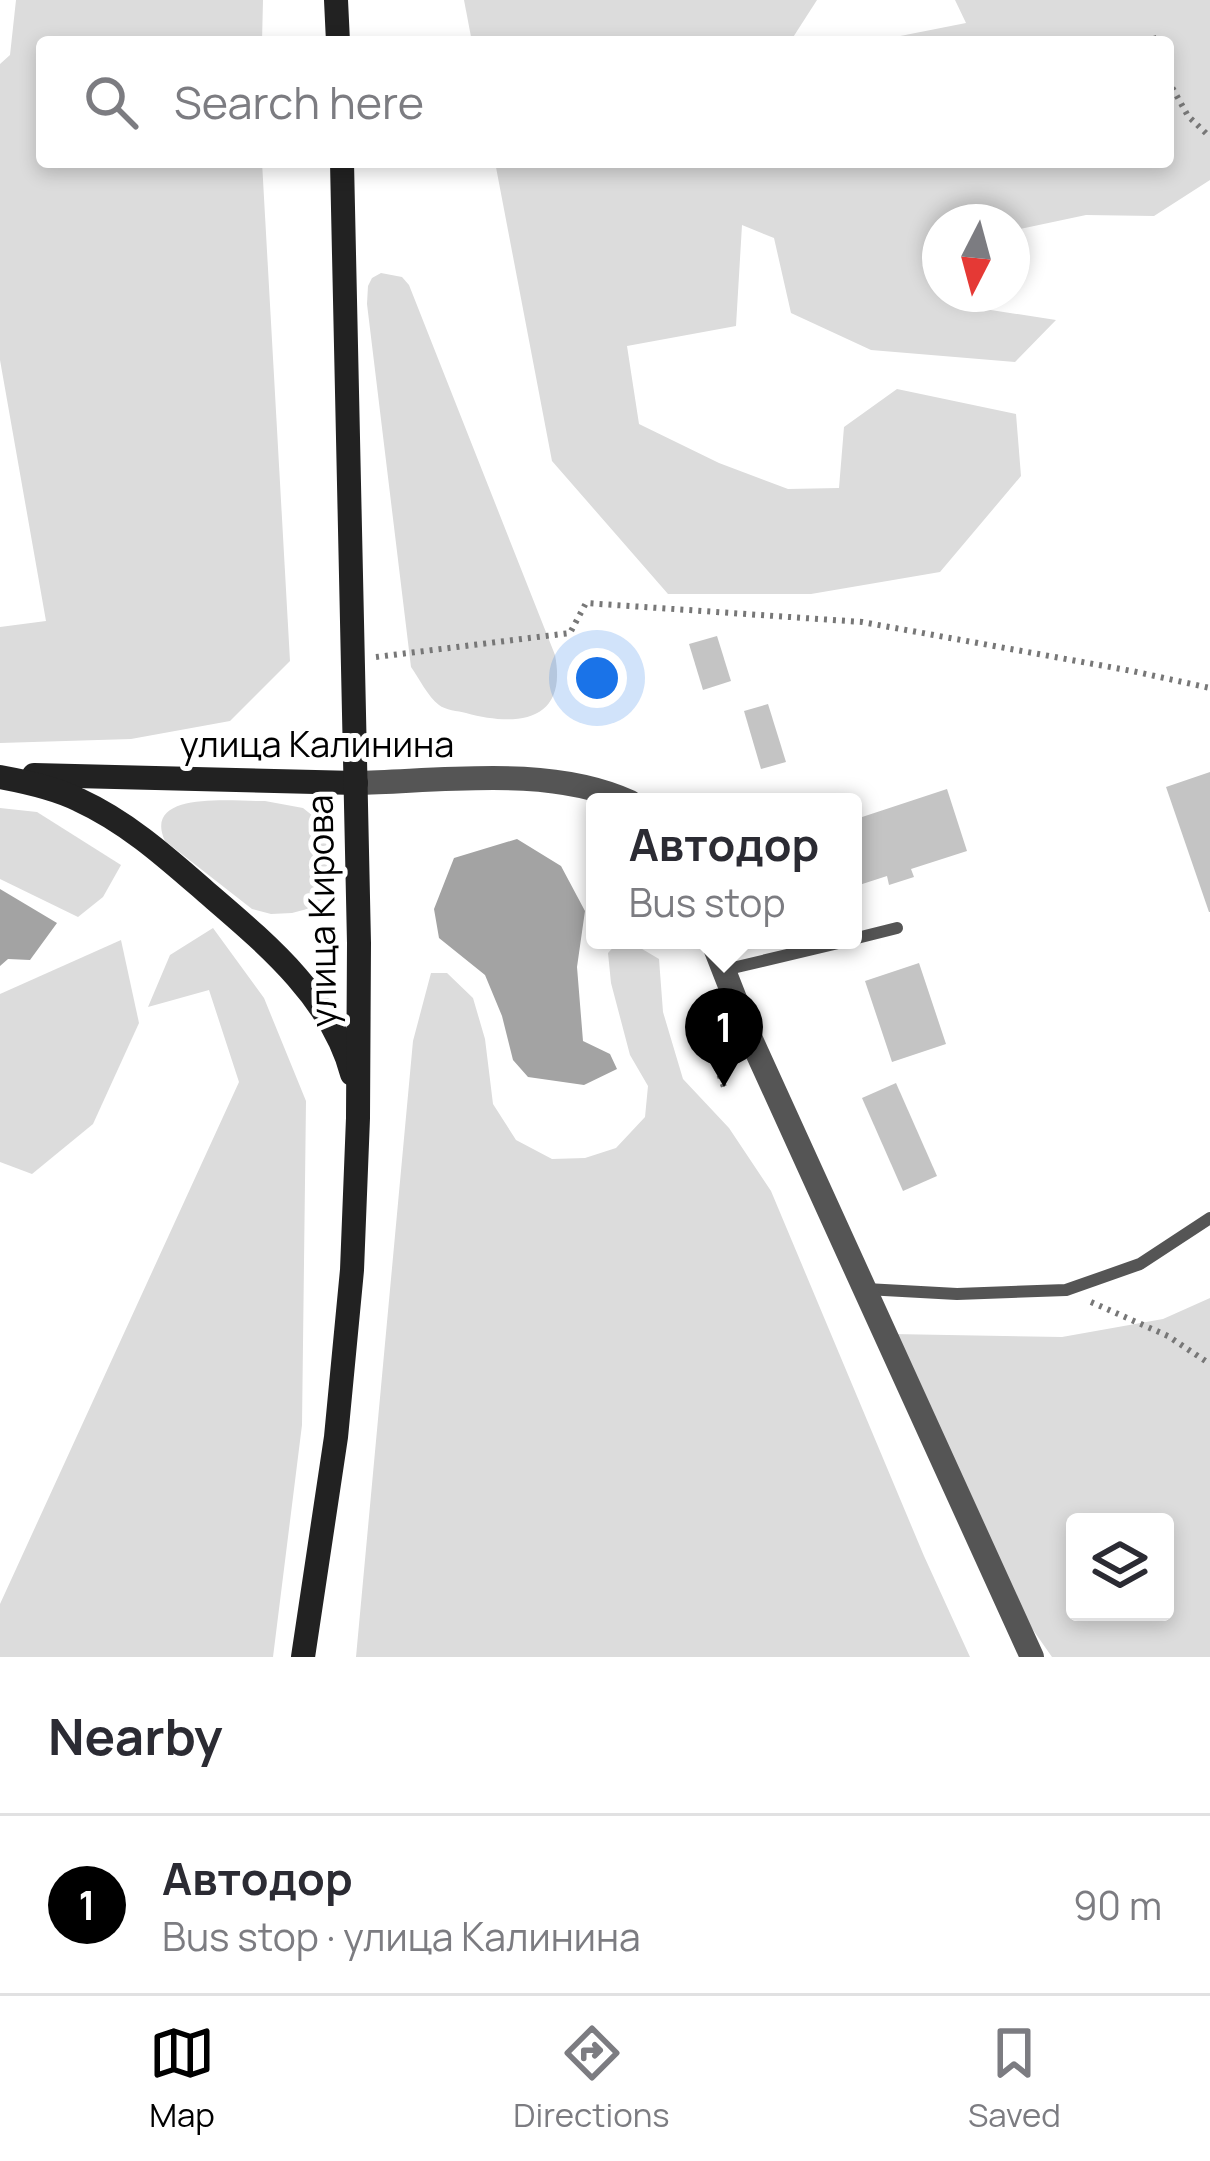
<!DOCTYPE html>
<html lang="en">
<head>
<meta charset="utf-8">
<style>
	body { margin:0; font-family:Manrope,sans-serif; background:#f2f2f3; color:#2b2b33 }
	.controls { position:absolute; right:36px; bottom:36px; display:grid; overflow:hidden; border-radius:12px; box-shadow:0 6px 18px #0003 }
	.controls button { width:108px; height:108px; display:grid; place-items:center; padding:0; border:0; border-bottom:3px solid #e1e1e2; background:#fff; color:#2b2b33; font:60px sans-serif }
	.compass { position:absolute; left:922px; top:204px; width:108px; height:108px; border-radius:50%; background:#fff; box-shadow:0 6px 18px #0003; rotate:186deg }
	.you { position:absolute; left:597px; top:678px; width:42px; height:42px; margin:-30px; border:9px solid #fff; border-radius:50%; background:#1a73e8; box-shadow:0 0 0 18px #1a73e833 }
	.badge { display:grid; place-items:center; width:78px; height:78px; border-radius:50%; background:#000; color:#fff; font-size:39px; font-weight:700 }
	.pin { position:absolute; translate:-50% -99px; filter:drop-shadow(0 3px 6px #0008) }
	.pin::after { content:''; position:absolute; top:63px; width:42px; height:36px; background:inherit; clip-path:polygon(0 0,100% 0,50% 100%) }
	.popup { position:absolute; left:586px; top:793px; width:276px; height:156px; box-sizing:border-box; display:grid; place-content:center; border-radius:12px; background:#fff; filter:drop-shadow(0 3px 9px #0005); font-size:39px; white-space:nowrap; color:#7c7c81 }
	.popup b { font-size:45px; color:#2b2b33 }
	.popup::after { content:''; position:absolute; left:50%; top:100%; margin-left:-24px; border:24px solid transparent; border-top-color:#fff }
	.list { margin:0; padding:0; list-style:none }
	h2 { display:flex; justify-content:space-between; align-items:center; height:156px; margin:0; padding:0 48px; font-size:51px }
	h2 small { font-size:39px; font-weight:400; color:#7c7c81 }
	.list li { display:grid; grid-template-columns:78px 1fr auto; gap:36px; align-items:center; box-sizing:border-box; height:180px; padding:0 48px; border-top:3px solid #e1e1e2 }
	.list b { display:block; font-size:45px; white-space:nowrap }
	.list p { margin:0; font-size:39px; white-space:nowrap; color:#7c7c81 }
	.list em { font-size:39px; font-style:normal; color:#7c7c81 }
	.icon { flex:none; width:66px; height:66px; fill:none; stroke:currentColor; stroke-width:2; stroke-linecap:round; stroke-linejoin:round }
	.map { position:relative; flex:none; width:1210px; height:1657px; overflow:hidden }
	.search { position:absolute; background:#fff; box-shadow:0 6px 18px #0003; left:36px; right:36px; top:36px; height:132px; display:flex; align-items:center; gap:30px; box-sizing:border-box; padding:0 42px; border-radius:12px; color:#7c7c81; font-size:45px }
	.sheet { height:336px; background:#fff }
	nav { display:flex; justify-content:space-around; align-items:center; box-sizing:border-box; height:168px; border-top:3px solid #e1e1e2; background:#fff; font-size:33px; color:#7c7c81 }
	nav a { display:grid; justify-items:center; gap:6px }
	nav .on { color:#000 }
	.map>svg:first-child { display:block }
	.green { fill:#dcdcdc; fill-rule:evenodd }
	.water { fill:#a3a3a3 }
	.building { fill:#c4c4c4 }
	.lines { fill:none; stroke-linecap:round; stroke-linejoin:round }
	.path { stroke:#777; stroke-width:6; stroke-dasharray:3 6; stroke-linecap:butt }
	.service { stroke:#555; stroke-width:12 }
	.tertiary { stroke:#555; stroke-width:24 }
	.secondary { stroke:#222; stroke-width:24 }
	.labels { text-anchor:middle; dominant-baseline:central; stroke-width:10; stroke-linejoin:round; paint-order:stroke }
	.street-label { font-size:36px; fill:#000; stroke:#fff }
</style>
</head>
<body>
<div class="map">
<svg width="1210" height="1657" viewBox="0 0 1210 1657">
	<rect width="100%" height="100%" fill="#fff"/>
	<g class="green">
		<path d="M16,0H263L262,42H42V162H262L290,661L230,721L131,739L0,743V627L46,621L0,360V64L10,55Z"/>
		<path d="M464,0H817L790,42H472Z"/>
		<path d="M955,0H1210V180L1154,216L1086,215L1020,229L1012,243V222H940V294H984L978,308L1056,320L1015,362L871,350L791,313L774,238L742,225L736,326L627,346L639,424L719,463L788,489L839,488L844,427L897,389L1016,414L1021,476L940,572L811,594H668L552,461L495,162H1168V42H886L885,39L966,23Z"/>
		<path d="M381,273L402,277L409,285L555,655C568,722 517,727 466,713C458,711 445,710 439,705C428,697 419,678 411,667L367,304L368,286L372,278Z"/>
		<path d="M265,801L303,808L318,820L327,837L331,857L328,887L322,899L307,909L292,913L271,914L252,909L165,841C141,789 237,802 265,801Z"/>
		<path d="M0,808L37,812L121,865L103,897L78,917L0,879Z"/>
		<path d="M213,928L264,998L306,1101L302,1425L273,1657H0V1604L239,1082L209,990L148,1007L170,955Z"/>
		<path d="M121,940L139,1023L93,1124L32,1174L0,1162V994Z"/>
		<path d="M620,940H627L659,959L663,1012L683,1079L729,1128L771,1191L924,1556L970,1657H356L413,1041L431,973H447L473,998L485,1039L493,1104L516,1140L552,1159L585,1158L616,1148L645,1117L648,1086L630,1055L611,983L608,953Z"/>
		<path d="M1210,1298V1657H1052L1024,1617L892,1334L1062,1337L1163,1319ZM1075,1522H1165V1612H1075Z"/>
	</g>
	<g class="water">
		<path d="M517,839L561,866L585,911L577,967L583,1041L610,1054L617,1069L584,1085L528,1077L513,1060L502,1016L485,975L439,938L434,909L454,858Z"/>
		<path d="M0,889L57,923L30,960L8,959L0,966Z"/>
	</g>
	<g class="building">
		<path d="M717,636L731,681L703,690L689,644Z"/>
		<path d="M768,704L786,762L761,769L744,711Z"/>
		<path d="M1210,772V912H1209L1166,787Z"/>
		<path d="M947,789L967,851L911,869L914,877L889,885L887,876L853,887V820Z"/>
		<path d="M919,963L946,1044L892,1062L865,981Z"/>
		<path d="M896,1083L937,1176L903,1191L862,1098Z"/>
	</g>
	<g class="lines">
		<g class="path">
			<path d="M1153,36L1155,42"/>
			<path d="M1168,80L1188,116L1210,137"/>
			<path d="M376,657L570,633L586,603L862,622L1132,671L1210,688"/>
			<path d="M710,1050L724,1087"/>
			<path d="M1091,1302L1168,1336L1210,1364"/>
		</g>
		<g class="service">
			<path d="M853,939L897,928"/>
			<path d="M724,970L851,940"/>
			<path d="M866,1289L957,1294L1066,1290L1140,1264L1210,1218"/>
		</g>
		<g class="tertiary">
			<path d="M356,783C442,781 550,765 630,802"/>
			<path d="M712,940L750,1037L1032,1657"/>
		</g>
		<g class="secondary">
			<path d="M336,0L338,42"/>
			<path d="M34,775L356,783"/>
			<path d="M0,777C27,782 55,788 79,800C127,822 166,857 205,891C263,941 332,997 352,1074"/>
			<path d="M303,1657L336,1437L352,1270L358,1118L359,943L342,162"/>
		</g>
	</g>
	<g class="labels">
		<g class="street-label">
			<text x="317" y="743">улица Калинина</text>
			<text transform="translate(321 911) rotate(-91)">улица Кирова</text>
		</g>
	</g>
</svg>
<div class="controls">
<button><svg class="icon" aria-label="layers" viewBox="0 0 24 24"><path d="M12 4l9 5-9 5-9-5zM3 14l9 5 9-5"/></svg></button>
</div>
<svg class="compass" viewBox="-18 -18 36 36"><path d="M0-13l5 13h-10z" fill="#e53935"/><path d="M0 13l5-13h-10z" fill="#7c7c81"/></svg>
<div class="you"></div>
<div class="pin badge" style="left:724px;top:1087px">1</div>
<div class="popup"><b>Автодор</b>Bus stop</div>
<div class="search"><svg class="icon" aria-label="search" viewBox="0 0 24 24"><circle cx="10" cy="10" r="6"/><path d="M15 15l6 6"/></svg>Search here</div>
</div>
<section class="sheet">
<h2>Nearby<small></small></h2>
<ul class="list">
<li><span class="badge">1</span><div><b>Автодор</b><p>Bus stop · улица Калинина</p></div><em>90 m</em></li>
</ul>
</section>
<nav>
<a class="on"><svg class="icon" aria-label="map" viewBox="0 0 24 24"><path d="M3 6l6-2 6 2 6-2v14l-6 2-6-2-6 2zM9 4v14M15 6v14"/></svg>Map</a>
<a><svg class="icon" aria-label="directions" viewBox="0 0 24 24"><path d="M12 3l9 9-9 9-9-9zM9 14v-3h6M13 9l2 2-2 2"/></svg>Directions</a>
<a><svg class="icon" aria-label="saved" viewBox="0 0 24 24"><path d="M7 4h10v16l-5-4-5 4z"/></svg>Saved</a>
</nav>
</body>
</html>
